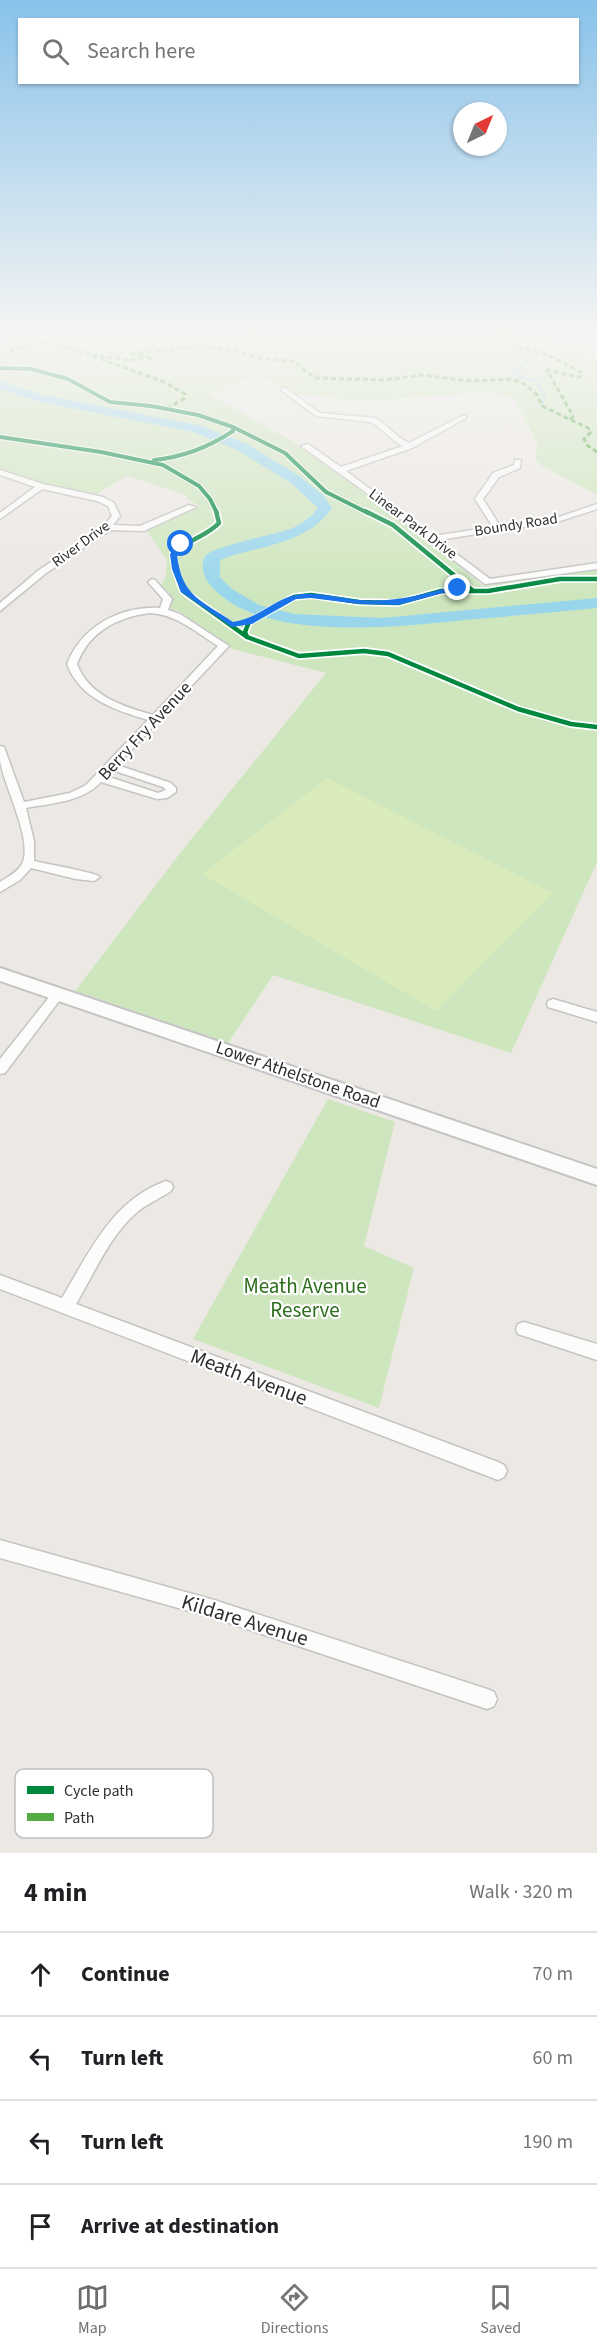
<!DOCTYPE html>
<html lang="en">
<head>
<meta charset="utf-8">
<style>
	body { margin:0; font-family:"Source Sans 3",sans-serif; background:#f2f2f2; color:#202124 }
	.compass { position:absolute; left:453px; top:102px; width:54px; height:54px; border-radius:50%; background:#fff; box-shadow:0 2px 4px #0004; rotate:43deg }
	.stop { position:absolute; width:18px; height:18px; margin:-14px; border:4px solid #1a73e8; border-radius:50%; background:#fff }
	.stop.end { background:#1a73e8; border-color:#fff; box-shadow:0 2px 6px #0008 }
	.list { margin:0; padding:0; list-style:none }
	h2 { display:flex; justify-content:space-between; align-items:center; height:78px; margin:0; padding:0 24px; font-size:26px }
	h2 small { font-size:20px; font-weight:400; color:#757577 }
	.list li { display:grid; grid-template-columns:39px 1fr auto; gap:18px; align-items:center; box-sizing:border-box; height:84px; padding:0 24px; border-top:2px solid #e0e0e0 }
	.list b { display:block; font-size:22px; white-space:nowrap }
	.list em { font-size:20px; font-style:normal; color:#757577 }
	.icon { flex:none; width:33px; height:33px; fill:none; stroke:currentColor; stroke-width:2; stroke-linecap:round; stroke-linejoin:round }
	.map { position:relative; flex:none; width:597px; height:1853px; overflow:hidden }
	.search { position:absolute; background:#fff; box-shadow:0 2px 4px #0004; left:18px; right:18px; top:18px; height:66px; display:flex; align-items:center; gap:15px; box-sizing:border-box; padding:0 21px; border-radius:0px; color:#757577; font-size:22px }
	.sheet { height:414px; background:#fff }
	nav { display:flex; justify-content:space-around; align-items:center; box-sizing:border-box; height:84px; border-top:2px solid #e0e0e0; background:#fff; font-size:16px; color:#757577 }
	nav a { display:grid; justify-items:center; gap:3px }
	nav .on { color:#706f6e }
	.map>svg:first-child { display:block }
	.green { fill:#cee6be }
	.pitch { fill:#d9eabb }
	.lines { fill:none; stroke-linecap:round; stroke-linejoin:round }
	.stream { stroke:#99d6ec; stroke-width:2 }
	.river { fill:#99d6ec; fill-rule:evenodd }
	.street-casing { stroke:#c5c4c5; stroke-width:3 }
	.secondary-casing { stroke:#c5c4c5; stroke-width:4 }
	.street { fill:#fcfcfb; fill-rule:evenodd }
	.secondary { fill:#fcfcfb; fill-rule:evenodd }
	.quiet { stroke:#54ab44; stroke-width:3; stroke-dasharray:5 3; stroke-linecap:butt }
	.cycleway-far1-casing { stroke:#fff; stroke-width:6 }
	.cycleway-casing { stroke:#fff; stroke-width:8 }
	.cycleway-far1 { stroke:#00873e; stroke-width:4 }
	.cycleway { stroke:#00873e; stroke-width:4.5 }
	.route { fill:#1a73e8 }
	.labels { text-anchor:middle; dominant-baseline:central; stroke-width:4.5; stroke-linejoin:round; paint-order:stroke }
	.far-street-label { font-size:15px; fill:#2e2e2e; stroke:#fff }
	.street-label { font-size:18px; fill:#2e2e2e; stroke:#fff }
	.near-park-label { font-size:21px; fill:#2c6e1b; stroke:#fff }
	.near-street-label { font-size:21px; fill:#2e2e2e; stroke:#fff }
	.key { fill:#fff; stroke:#c0c0c0; stroke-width:1.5 }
	.key-label { font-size:16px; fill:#2e2e2e }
</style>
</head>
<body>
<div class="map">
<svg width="597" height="1853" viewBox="0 0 597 1853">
	<rect width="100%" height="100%" fill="#ece8e4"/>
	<g class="green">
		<path d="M6,335H515L597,358V495L542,466L536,460L537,442L514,399L491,392L364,401L297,394L259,375L208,394L294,442L422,535L483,586L597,569V862L511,1053L273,975L228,1043L75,991L181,852L326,673L229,648L225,642L177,610L170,609L172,601L169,592L161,586L166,575L167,560L146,530L200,506L187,499L186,495L127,476L95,495L43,484L0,469V352H10L15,343Z"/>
		<path d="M328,1099L395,1122L364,1246L414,1268L379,1408L193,1339Z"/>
	</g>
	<path class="pitch" d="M327,778L553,893L436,1011L202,874Z"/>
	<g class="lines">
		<path class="stream" d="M537,350L514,375L537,382L545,397L542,406"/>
		<path class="river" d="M0,381L43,395L202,426L247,444L301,477L324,496L332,508C307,545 259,545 220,560V577L232,589L259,605L294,614L382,618L597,598V608C556,612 515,616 475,619C405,626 268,644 215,590C206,581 200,572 204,558C207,547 279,534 293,528C303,523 311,517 318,508L291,483L237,450L193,432L40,402L0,389Z"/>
		<defs>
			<g id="street">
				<path d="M580,335L597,337V341L581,336Z"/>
				<path d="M0,349L12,351L0,353Z"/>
				<path d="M281,388H285L320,413L375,418C388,425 395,437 409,443L462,416H466V418L412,448L346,471L433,536L493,527L475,499L493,473L514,465L515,460H521L520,468L499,477L483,499L500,526L556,518L597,504V509L557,522L438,540L490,579L597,563V569L485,584L360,488L301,446L308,444L341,467L403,446C390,440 383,428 370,422L316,416L281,390Z"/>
				<path d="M0,470L43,484L103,497L114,503L120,516L113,525L140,526L189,505L196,507L144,531L110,530L45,574L0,611V603L39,570L102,528L112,516L108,506L97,501L42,489L0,519V513L35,487L0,475Z"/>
				<path d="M152,579L155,580L172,599L168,610L180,614L229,646L117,765L171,783L176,788V792L167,798L157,799L101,782C82,802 53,803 26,808L34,841V861C45,864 95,872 100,877L94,881L76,879L31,868L20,880L0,892V882C7,877 18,872 22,864C34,841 3,785 0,760C0,756 0,750 0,746L4,747L24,802L70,793L86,785L148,720C115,710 80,699 67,664C82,626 120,606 160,608L163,599L148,582ZM150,613C176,614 197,633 218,646L153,715C122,706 89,696 77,664C89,632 117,617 150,613ZM112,770L163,787L166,790L158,793L106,776Z"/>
				<path d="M58,989L62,991L64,994L62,997L5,1073L0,1074V1059L54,991Z"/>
				<path d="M553,999L597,1012V1022L548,1007L547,1004L548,1001Z"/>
				<path d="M166,1181L171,1183L173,1187L171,1191C159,1199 146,1204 135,1214C109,1237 94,1274 76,1304L498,1462L504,1465L507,1471L504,1477L498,1480L0,1289V1275L62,1298C89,1253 112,1200 166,1181Z"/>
				<path d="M524,1322L597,1344V1360L518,1334L516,1329L518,1324Z"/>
				<path d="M0,1540L214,1600L487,1689L494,1692L497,1699L494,1706L487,1709L214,1618L0,1558Z"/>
			</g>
			<path id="secondary" d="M0,968L597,1169V1185L0,981Z"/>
		</defs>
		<use href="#street" class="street-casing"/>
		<use href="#secondary" class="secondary-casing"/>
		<use href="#street" class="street"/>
		<use href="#secondary" class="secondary"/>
		<g class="quiet">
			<path d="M512,335L488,339L548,355L581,372L582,376L578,377L547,370L573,416L570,420"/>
			<path d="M9,351L42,342L89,354"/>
			<path d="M167,409L185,398V394L164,382L87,354L125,360L150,359L153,358L129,354L203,346L236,351L257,358L293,361L315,378L385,380L422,375L471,381L511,379L523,383L537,395L542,406L588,428L591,432L584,439L588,446L597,452"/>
		</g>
		<defs>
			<g id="cycleway-far1">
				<path d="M0,368L31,369L68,379L110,402L151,406L198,415L233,427L285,453L326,492L368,513"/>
				<path d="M0,437L101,452L163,465L199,486L210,499L217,513"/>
				<path d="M154,460C183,457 209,447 233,431V427"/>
			</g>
			<g id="cycleway">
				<path d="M216,511L219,523C206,537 186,540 173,554L175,569L183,591L247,637L299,656L364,651L388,654L518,709L571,724L597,727"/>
				<path d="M365,511L393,525L472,590"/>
				<path d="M247,637L245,632L249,622L294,597L311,595L359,602L398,603L441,591H488L560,579H597"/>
			</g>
		</defs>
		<use href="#cycleway-far1" class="cycleway-far1-casing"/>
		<use href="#cycleway" class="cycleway-casing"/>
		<use href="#cycleway-far1" class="cycleway-far1"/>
		<use href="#cycleway" class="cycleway"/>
	</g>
	<linearGradient id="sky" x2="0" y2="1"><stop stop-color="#88c2ea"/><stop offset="0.56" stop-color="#f6f5f3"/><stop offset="1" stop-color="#f6f5f3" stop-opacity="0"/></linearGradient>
	<rect width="597" height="595" fill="url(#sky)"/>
	<path class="route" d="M179,543L184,544L177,555C182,597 201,600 233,622C258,619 274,599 296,595C317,591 338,598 359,600C394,603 425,594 458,585L462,588L398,605L359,604L311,598L296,599L252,624L232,627L181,592L172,569L170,554Z"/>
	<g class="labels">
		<g class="far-street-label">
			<text transform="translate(413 524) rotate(37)">Linear Park Drive</text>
			<text transform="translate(516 525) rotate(-9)">Boundy Road</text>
			<text transform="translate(81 544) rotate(-36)">River Drive</text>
		</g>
		<g class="street-label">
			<text transform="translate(145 731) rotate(-47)">Berry Fry Avenue</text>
			<text transform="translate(298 1075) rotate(19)">Lower Athelstone Road</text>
		</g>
		<g class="near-park-label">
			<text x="305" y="1286">Meath Avenue<tspan x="305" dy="24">Reserve</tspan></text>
		</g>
		<g class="near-street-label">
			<text transform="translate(249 1377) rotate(21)">Meath Avenue</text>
			<text transform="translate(245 1620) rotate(17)">Kildare Avenue</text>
		</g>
	</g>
	<rect x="15" y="1769" width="198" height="69" rx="9" class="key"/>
	<rect x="27" y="1786" width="27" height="8" fill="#00873e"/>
	<rect x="27" y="1813" width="27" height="8" fill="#54ab44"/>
	<g class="key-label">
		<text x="64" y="1796">Cycle path</text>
		<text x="64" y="1823">Path</text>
	</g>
</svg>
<svg class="compass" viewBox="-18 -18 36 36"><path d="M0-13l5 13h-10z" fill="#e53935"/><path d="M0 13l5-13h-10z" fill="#757577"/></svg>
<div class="stop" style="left:181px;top:544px"></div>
<div class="stop end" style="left:458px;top:588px"></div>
<div class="search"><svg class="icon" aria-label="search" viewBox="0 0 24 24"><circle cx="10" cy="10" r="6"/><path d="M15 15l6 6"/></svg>Search here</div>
</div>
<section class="sheet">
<h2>4 min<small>Walk · 320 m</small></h2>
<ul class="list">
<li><svg class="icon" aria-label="ahead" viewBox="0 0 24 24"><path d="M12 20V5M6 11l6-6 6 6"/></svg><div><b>Continue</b></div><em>70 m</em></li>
<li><svg class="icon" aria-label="left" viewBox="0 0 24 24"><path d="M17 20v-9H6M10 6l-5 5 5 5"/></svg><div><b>Turn left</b></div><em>60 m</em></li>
<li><svg class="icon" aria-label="left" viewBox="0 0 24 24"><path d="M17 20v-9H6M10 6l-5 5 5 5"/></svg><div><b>Turn left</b></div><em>190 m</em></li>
<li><svg class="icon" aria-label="arrive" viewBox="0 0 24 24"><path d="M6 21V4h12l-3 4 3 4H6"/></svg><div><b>Arrive at destination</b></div></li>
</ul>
</section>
<nav>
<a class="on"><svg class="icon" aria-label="map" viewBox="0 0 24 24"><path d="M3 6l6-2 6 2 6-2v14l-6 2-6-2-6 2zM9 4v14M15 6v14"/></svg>Map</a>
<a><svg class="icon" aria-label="directions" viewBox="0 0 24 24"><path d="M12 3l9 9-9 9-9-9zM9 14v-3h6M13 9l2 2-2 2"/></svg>Directions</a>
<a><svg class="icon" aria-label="saved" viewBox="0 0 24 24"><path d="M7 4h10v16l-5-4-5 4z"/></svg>Saved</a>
</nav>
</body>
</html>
